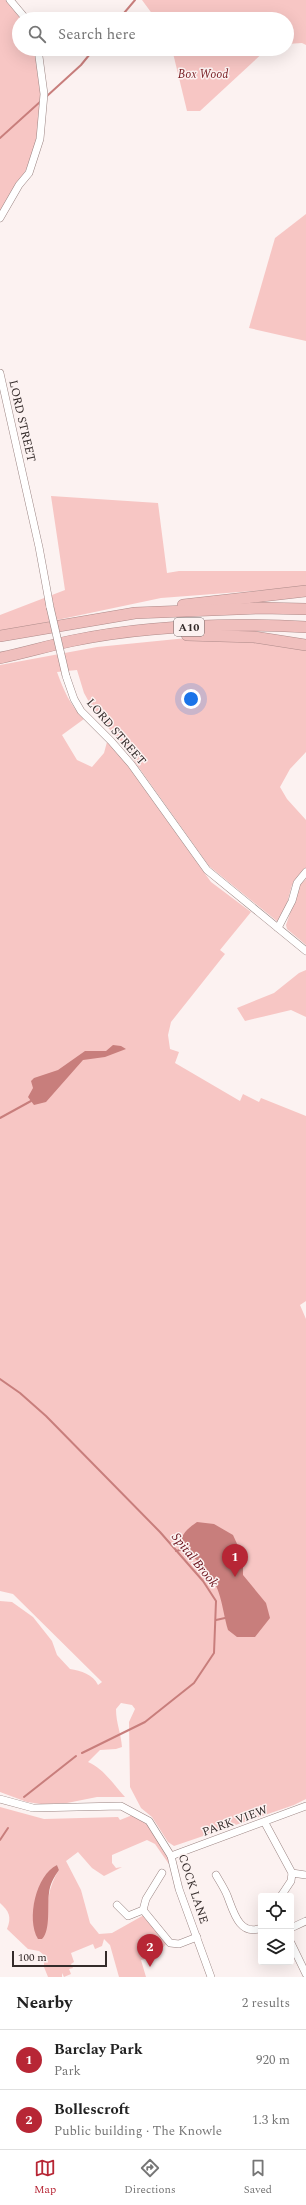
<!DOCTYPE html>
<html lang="en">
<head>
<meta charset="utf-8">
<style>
	body { margin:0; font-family:Spectral,serif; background:#f6f6f6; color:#222 }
	.controls { position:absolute; right:12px; bottom:12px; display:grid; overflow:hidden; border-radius:4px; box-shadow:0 4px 16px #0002 }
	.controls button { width:36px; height:36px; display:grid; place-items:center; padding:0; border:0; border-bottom:1px solid #e0e0e0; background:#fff; color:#222; font:20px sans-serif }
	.scale { position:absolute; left:12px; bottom:10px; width:95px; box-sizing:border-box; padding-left:4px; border:2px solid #342b2a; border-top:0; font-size:11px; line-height:14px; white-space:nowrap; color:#342b2a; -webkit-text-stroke:3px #fcf2f1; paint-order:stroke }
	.you { position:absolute; left:191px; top:699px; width:14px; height:14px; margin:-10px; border:3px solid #fff; border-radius:50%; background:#1a73e8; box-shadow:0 0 0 6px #1a73e833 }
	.badge { display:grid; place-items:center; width:26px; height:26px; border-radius:50%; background:#b72635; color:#fff; font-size:13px; font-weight:700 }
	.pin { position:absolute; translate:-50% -33px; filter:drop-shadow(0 1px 2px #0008) }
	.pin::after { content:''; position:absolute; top:21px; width:14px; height:12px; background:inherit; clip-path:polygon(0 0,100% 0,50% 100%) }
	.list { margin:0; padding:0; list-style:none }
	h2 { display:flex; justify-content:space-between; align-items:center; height:52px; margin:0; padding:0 16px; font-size:17px }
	h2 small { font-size:13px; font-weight:400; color:#767676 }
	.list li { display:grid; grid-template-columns:26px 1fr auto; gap:12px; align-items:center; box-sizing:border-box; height:60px; padding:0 16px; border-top:1px solid #e0e0e0 }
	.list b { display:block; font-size:15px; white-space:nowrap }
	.list p { margin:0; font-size:13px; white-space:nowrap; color:#767676 }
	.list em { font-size:13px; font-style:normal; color:#767676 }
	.icon { flex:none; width:22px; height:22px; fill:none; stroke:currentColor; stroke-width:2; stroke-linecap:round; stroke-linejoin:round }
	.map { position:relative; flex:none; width:306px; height:1977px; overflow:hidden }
	.search { position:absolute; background:#fff; box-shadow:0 4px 16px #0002; left:12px; right:12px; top:12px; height:44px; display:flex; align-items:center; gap:10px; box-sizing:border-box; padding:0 14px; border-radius:22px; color:#767676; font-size:15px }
	.sheet { height:172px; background:#fff }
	nav { display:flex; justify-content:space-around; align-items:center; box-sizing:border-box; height:56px; border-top:1px solid #e0e0e0; background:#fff; font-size:11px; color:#767676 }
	nav a { display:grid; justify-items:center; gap:2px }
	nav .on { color:#b72635 }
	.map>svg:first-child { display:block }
	.green { fill:#f7c6c4; fill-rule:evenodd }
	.water { fill:#c87e7c }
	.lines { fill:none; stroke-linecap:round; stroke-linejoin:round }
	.stream { stroke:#c87e7c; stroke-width:2 }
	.minor-casing { stroke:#9a8482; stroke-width:8 }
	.highway-casing { stroke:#ae8b8a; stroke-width:12 }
	.minor { stroke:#fff; stroke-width:7 }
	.highway { stroke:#f0bfbd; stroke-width:11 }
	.minor-bridge-casing { stroke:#9a8482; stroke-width:8; stroke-linecap:butt }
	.minor-bridge { stroke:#fff; stroke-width:7 }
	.labels { text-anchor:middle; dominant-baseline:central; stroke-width:3; stroke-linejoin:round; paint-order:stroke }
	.shield { fill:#fcf2f1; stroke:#706766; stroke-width:1 }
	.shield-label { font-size:11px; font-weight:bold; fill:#342b2a }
	.park-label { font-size:12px; font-style:italic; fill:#7c2328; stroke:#fcf2f1 }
	.street-label { font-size:12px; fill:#342b2a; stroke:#fcf2f1 }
	.water-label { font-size:13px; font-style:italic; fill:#690f19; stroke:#fcf2f1 }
</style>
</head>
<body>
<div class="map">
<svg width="306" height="1977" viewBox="0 0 306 1977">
	<rect width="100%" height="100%" fill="#fcf2f1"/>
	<g class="green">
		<path d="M0,0H6L22,19H19V49H36L42,108L33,156L0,220Z"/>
		<path d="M142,0H306V45L302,43L287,44V19H156Z"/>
		<path d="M172,49H267L200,111H187Z"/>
		<path d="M306,214V341L249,328L275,238Z"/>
		<path d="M51,496L158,503L167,573L179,571H306V587L161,598L0,632V615L65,590Z"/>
		<path d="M197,637L279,643L306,649V752L290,769L280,787L287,799L306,820V869L292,885L284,914L278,922L209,866L122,744L94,711L84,693L77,670L57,672C64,691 70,705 84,719L62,735L77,760L92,767L104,753L107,742L123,759L211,882L251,912L220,950L225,954L171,1022L168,1035L170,1049L179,1052L175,1063L240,1101L243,1094L259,1102L261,1098L306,1116V1301L300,1305L306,1319V1799L294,1805L174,1846L168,1842L152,1817L141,1808L130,1787L129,1722L135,1709L132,1705L121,1703L116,1709C116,1723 121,1733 122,1747L116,1749L100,1750L88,1762C103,1768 114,1785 125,1797H97L67,1803L41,1804L27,1802L0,1792V1601L12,1602L33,1617L52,1641L57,1655L70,1669C81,1671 93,1674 98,1685L102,1682L13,1594L0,1591V665L97,647Z"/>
		<path d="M306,879V945L287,929L286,925L300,884Z"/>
		<path d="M306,970V1017L291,1010L245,1021L237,1008L274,993L299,973Z"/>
		<path d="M0,1807L44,1819L118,1817L120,1820L135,1814C152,1827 168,1849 173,1870L155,1844L147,1840L112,1855V1863L116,1868L122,1867L104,1876L92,1868L78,1852L66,1861L81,1890L90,1923L99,1934L112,1933L144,1915L167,1943L155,1956L141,1960L146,1977H119L110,1945L104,1939L102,1946L95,1949L93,1944L71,1953L74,1962L71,1964L73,1968L69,1969L71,1974L64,1977L62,1973V1977H48L44,1967V1955L39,1951L28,1949L7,1929C12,1917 9,1911 0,1903ZM57,1865L59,1870C48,1887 47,1903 47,1923L44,1878Z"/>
	</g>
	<g class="water">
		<path d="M113,1045L121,1046L126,1049L105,1057L83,1060L46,1102L34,1105L28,1097L33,1088L31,1081L34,1078L58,1070L85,1051H106Z"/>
		<path d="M197,1522L214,1524L233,1535L243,1557V1575L266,1603L270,1618L255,1637H237L228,1630C221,1605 222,1588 204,1567C199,1560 182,1551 181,1543C181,1533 190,1527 197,1522Z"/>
		<path d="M57,1865L59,1870C54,1877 50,1884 49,1893C47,1905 51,1930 42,1939H38C26,1919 36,1875 57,1865Z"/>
	</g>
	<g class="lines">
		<g class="stream">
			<path d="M119,19L135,0"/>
			<path d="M47,96L81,65L94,49"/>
			<path d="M0,138L41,101"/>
			<path d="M0,1118L31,1101"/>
			<path d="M0,1379L20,1393L46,1416L160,1532L203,1581L216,1601L214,1653L194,1683L145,1722L82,1753"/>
			<path d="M176,1551L184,1549"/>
			<path d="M216,1620L225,1618"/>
			<path d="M24,1797L76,1756"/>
			<path d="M0,1840L8,1828"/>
		</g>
		<defs>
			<g id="minor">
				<path d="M10,0L26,19"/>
				<path d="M0,218L19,185L29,173L40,139L44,94L38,49"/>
				<path d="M0,373L39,547L50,607"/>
				<path d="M66,676L74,699L81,711L111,741L131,764L207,870L306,951"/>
				<path d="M278,928L292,901L297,883L306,872"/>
				<path d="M0,1799L33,1808L121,1806L149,1821L171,1856L179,1889L211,1977"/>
				<path d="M265,1823L292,1873L291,1881L281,1896"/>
				<path d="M171,1856L306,1806"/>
				<path d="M162,1873L146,1899L143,1910L170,1943L179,1944L197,1937"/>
				<path d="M292,1873L306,1875"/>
				<path d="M216,1875C220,1882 224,1888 227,1895C233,1910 239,1937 261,1928"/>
				<path d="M117,1905L128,1916L143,1910"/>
				<path d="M291,1928L306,1921"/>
				<path d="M291,1943L306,1974"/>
			</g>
			<g id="highway">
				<path d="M183,605L306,591"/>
				<path d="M187,635L254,637L306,645"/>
				<path d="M0,636L135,613L261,608L306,609"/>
				<path d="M0,658C24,653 47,646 71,641C148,625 229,623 306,627"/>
			</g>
		</defs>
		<use href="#minor" class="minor-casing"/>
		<use href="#highway" class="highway-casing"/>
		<use href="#minor" class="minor"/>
		<use href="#highway" class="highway"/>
		<defs>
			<path id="minor-bridge" d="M50,607L66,676"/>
		</defs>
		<use href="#minor-bridge" class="minor-bridge-casing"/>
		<use href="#minor-bridge" class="minor-bridge"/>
	</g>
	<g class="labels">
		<rect class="shield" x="174" y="618" width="30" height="18" rx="3"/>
		<g class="shield-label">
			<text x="189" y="627">A10</text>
		</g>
		<g class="park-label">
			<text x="203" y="74">Box Wood</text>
		</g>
		<g class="street-label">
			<text transform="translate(22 421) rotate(77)">LORD STREET</text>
			<text transform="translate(116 732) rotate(49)">LORD STREET</text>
			<text transform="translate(235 1821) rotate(-20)">PARK VIEW</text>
			<text transform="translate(193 1889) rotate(72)">COCK LANE</text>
		</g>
		<g class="water-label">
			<text transform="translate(195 1560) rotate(51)">Spital Brook</text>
		</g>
	</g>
</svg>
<div class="controls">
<button><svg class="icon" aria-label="locate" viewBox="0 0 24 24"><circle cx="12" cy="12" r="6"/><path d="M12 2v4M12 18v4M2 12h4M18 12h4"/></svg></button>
<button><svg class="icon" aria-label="layers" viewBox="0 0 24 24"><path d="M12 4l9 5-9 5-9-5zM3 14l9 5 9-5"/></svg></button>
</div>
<div class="scale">100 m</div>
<div class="you"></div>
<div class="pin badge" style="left:235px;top:1577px">1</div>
<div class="pin badge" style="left:150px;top:1967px">2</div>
<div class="search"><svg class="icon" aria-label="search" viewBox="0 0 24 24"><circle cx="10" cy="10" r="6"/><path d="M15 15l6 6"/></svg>Search here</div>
</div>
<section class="sheet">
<h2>Nearby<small>2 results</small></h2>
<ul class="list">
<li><span class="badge">1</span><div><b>Barclay Park</b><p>Park</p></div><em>920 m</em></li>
<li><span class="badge">2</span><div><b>Bollescroft</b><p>Public building · The Knowle</p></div><em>1.3 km</em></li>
</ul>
</section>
<nav>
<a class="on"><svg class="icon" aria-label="map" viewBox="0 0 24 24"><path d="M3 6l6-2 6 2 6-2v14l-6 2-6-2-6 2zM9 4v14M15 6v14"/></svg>Map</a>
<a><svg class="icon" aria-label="directions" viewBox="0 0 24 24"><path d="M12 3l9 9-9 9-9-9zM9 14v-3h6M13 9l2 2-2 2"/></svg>Directions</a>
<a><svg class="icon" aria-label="saved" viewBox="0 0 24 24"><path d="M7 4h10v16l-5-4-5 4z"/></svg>Saved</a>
</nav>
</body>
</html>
